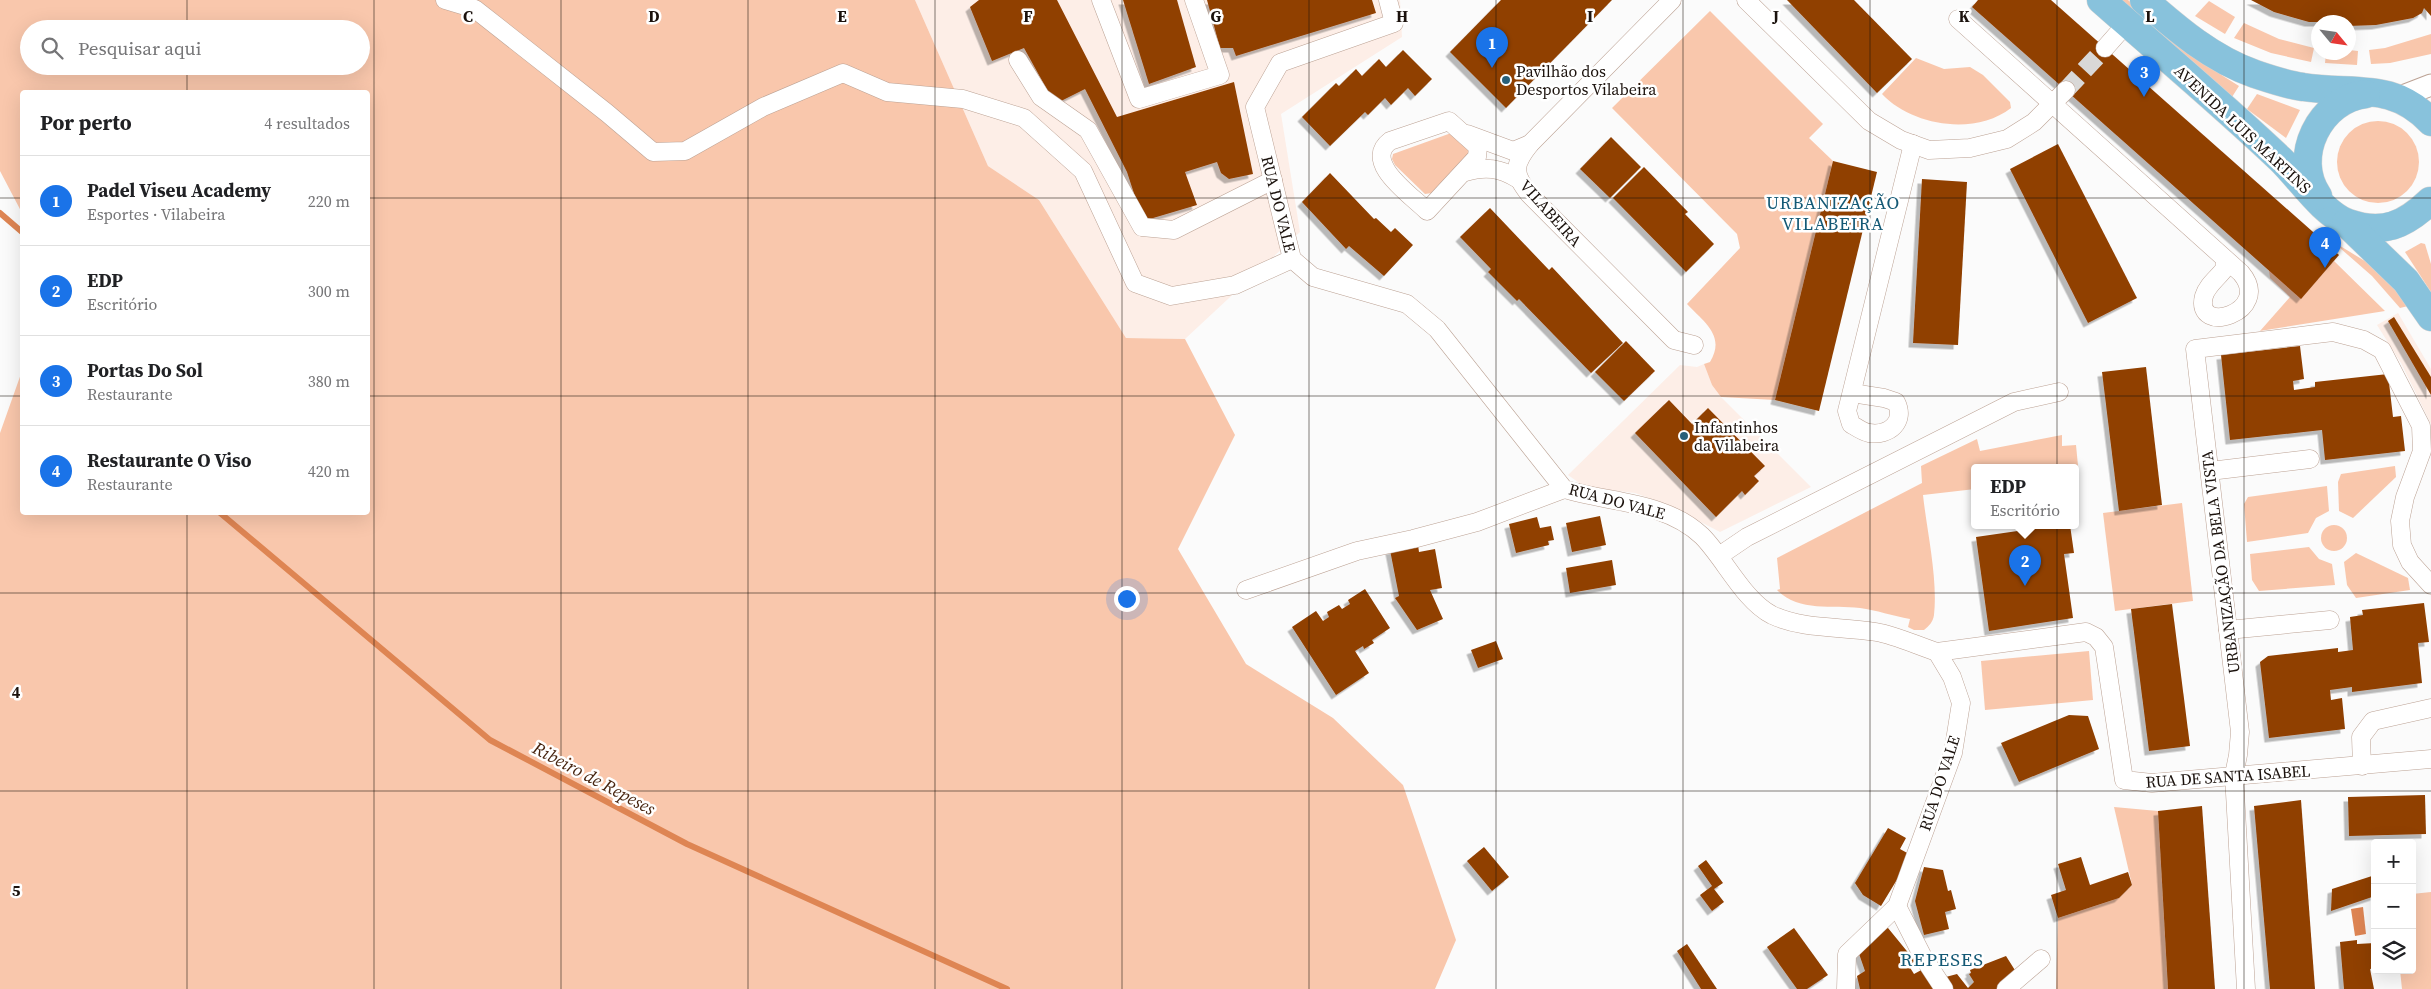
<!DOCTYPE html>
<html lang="pt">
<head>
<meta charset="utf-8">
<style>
	body { margin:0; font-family:"Source Serif 4",serif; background:#f2f2f2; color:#202124 }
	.controls { position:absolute; right:15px; bottom:15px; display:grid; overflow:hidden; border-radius:5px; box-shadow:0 5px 20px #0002 }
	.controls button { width:45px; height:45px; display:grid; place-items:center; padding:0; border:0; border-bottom:1px solid #e0e0e0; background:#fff; color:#202124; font:25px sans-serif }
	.compass { position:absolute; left:2311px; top:15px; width:45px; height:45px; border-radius:50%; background:#fff; box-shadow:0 5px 20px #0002; rotate:119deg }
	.you { position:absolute; left:1126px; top:598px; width:18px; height:18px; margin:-12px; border:4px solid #fff; border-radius:50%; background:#1a73e8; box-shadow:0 0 0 8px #1a73e833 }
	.badge { display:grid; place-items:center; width:32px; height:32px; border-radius:50%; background:#1a73e8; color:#fff; font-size:16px; font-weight:700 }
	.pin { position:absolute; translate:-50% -41px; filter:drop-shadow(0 1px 2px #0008) }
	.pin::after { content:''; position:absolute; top:26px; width:18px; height:15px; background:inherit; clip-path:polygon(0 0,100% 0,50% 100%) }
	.popup { position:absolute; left:1971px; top:464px; width:108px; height:65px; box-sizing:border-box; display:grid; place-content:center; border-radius:5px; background:#fff; filter:drop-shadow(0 1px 4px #0005); font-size:16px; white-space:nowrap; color:#757577 }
	.popup b { font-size:19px; color:#202124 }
	.popup::after { content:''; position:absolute; left:50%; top:100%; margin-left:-10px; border:10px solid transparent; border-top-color:#fff }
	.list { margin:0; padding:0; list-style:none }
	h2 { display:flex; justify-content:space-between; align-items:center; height:65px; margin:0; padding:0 20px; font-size:21px }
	h2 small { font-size:16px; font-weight:400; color:#757577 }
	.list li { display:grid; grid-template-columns:32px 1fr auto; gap:15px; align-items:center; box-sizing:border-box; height:90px; padding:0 20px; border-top:1px solid #e0e0e0 }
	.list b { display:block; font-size:19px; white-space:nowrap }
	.list p { margin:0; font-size:16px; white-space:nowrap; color:#757577 }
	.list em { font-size:16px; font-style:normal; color:#757577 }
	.icon { flex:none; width:28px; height:28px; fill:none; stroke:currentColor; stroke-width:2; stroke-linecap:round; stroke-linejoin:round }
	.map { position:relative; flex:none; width:2431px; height:989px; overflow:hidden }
	.search { position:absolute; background:#fff; box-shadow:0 5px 20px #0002; left:20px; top:20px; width:350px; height:55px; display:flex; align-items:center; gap:12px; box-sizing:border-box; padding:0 18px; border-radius:28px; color:#757577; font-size:19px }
	.panel { position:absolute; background:#fff; box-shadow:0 5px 20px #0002; left:20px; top:90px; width:350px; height:425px; border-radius:5px }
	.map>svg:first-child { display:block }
	.built { fill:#fdeee7 }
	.green { fill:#f9c7ac; fill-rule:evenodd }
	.water { fill:#de8553 }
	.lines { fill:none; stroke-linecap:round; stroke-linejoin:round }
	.stream { stroke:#de8553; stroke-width:6 }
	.building { fill:#903f00; filter:url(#shadow) }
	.minor-tunnel { stroke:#d9d8d7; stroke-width:18; stroke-dasharray:18 9; stroke-linecap:butt }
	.minor-casing { stroke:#bca294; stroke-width:19 }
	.tertiary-casing { stroke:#bca294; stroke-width:23 }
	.primary-casing { stroke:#d6d4d3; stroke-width:29 }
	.minor { stroke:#fff; stroke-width:18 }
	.tertiary { stroke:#fff; stroke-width:21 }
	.primary { stroke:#88c2dc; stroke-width:28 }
	.grid { fill:none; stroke:#1b120d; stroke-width:1; stroke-opacity:0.55 }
	.poi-dot { fill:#275f79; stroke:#fff; stroke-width:2 }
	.labels { text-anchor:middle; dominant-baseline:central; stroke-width:5; stroke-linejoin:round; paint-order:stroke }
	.poi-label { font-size:16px; fill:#1b120d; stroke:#fff; text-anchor:start }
	.street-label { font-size:16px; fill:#1b120d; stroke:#fff }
	.neighbourhood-label { font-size:18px; letter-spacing:1px; fill:#145975; stroke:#fff }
	.water-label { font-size:18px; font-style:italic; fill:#47240f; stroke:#fff }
	.quarter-label { font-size:19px; letter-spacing:1px; fill:#145975; stroke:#fff }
	.grid-label { font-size:16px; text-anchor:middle; font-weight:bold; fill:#1b120d; stroke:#fff; stroke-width:5; stroke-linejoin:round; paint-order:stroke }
</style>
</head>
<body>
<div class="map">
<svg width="2431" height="989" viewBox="0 0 2431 989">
	<defs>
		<filter id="shadow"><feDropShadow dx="-4.5" dy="4.5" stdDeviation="0" flood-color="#0004"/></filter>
	</defs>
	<rect width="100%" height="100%" fill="#fbfbfb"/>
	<g class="built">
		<path d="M915,0H1400L1402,37L1281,114L1300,232L1185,339L1126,338L1039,200L988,166Z"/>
		<path d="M2398,313L2431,369V424L2401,363L2377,325Z"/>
		<path d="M1704,364L1712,385L1721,397L1811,487L1720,532L1666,504L1635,493L1585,487L1568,475L1680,365L1697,367Z"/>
	</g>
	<g class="green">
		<path d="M0,0H915L988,166L1039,200L1126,338L1185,339L1235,435L1178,549L1246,664L1333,718L1403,785L1456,940L1435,989H0V433L22,371V512H368V92H22V213L0,171ZM29,29H361V66H29Z"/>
		<path d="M2118,0H2128C2163,32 2198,61 2239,86L2232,97Z"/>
		<path d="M2209,1L2235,17L2225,34L2195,16Z"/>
		<path d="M1710,11L1823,124L1809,138L1833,161L1775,400L1721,397L1712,385L1704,364L1710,362C1726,336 1704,322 1687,304L1740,248L1737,234L1612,108Z"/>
		<path d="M2244,23L2279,39L2314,48L2311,62L2271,53L2234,38Z"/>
		<path d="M2431,34V54L2390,63L2371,64L2369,50L2385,48Z"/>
		<path d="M2349,50L2358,51L2357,65L2325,63L2326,53L2348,52Z"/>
		<path d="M1916,58L1944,69L1970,67L1983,75L2010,102L2011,108C1975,136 1912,126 1882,94Z"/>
		<path d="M2257,94L2300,110L2286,138L2247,109Z"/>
		<circle cx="2378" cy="162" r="41"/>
		<path d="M1454,132L1472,153L1432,193L1425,194L1395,165L1392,159L1393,154Z"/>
		<path d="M2332,241L2378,269L2412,305L2400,308L2372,276Z"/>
		<path d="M2421,243L2425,244L2431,264V292L2405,252Z"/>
		<path d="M2334,261L2385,311L2260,331L2290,297L2270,278L2269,270L2301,298Z"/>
		<path d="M2062,435V446L2076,445L2079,476H2075V467H1975V489L1923,495C1927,532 1938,579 1934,615C1933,622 1929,626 1924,630H1914L1908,627L1910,619C1893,616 1876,610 1860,608C1832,605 1798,612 1777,590L1780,589L1777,558L1922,483L1921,466L1977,439L1980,451Z"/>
		<path d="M2395,466L2396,477L2353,518L2339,511L2338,482L2341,474Z"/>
		<path d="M2327,486L2329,511L2316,518L2308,533L2247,542L2244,504L2248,497Z"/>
		<path d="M2182,503L2193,601L2115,611L2103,513Z"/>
		<circle cx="2334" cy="538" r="13"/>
		<path d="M2309,547L2319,559L2332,564L2335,585L2259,591L2252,580L2250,554Z"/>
		<path d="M2356,553L2408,578L2410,590L2356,598L2347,585L2344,562Z"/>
		<path d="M2089,651L2093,700L1985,710L1981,661Z"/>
		<path d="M2114,807L2158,811L2168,989H2056L2058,918L2119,898L2132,885Z"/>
		<path d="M2431,892V989H2402L2400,970H2412V894Z"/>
	</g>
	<path class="water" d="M2363,907L2366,934L2355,936L2351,909Z"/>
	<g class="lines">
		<g class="stream">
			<path d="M0,213L22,232"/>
			<path d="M219,512L490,740L687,844L1007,989"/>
		</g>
	</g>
	<g class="building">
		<path d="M979,0H1057L1117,117L1234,82L1253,174L1229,179L1221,173L1217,162L1185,172L1197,205L1143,221L1127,172L1085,89L1055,104L1024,48L992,61L970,7Z"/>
		<path d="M1123,0H1177L1196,67L1149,84Z"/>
		<path d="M1207,0H1372L1376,13L1236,56L1233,48H1220Z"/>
		<path d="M1501,0H1612L1506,108L1450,52Z"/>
		<path d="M1787,0H1854L1912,59L1877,93Z"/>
		<path d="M1978,0H2051L2339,255L2301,299L1972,7Z"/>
		<path d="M2251,0H2431V16L2424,8L2422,13L2413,18L2376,25L2348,26V22H2309L2274,12Z"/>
		<path d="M1403,50L1432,79L1415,96L1408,88L1391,105L1385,98L1368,115L1365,112L1330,146L1302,117L1336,83L1339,86L1356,69L1362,76L1379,59L1386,67Z"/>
		<path d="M1611,137L1641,167L1610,198L1580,169Z"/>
		<path d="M2058,144L2137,298L2088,323L2010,169Z"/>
		<path d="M1833,161L1877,172L1819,411L1775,400Z"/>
		<path d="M1644,167L1688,212L1685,214L1714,244L1686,272L1613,198Z"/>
		<path d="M1330,173L1374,219L1376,218L1391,232L1395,228L1413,245L1384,276L1349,246L1346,249L1302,202Z"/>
		<path d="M1922,179L1967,182L1958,345L1913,343Z"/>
		<path d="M1490,208L1549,270L1552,267L1623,343L1591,373L1519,299L1517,301L1488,272L1491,269L1460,237Z"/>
		<path d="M2394,317L2431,377V395L2388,321Z"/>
		<path d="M1626,341L1655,371L1624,401L1595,372Z"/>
		<path d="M2300,346L2304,379L2293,381L2294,390L2315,387V382L2388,374L2393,417L2401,416L2405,451L2325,460L2322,430L2230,440L2221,355Z"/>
		<path d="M2146,367L2162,505L2119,511L2102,372Z"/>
		<path d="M1669,400L1692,424L1708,408L1765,466L1754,476L1759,481L1745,495L1742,491L1716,517L1635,433Z"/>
		<path d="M1600,516L1606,545L1572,552L1566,523Z"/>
		<path d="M1537,517L1540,528L1551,526L1554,540L1548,541L1549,545L1516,553L1509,524Z"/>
		<path d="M2058,525H2070L2074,553L2064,554L2073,618L1989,631L1976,537Z"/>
		<path d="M1418,545L1419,552L1435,549L1442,588L1430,590L1443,619L1417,630L1395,598L1399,596L1390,550Z"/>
		<path d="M1612,560L1616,585L1570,593L1566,568Z"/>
		<path d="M1365,589L1390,628L1372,640L1374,643L1364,649L1363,646L1355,651L1369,673L1336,695L1292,627L1316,611L1323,621L1329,617L1327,612L1339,605L1342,609L1350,604L1348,600Z"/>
		<path d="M2424,603L2429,642L2418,643L2422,683L2352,692V687L2330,690L2331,700L2342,698L2345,729L2269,738L2260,662L2268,656L2338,648V652L2353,650L2350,617L2363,615L2362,610Z"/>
		<path d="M2172,604L2190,746L2149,751L2131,609Z"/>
		<path d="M1496,641L1503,659L1478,668L1471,650Z"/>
		<path d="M2069,715L2088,716L2099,749L2019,782L2001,743Z"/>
		<path d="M2425,795L2426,834L2349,836L2348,797Z"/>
		<path d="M2301,800L2315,989H2270L2254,806Z"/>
		<path d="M2202,806L2215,989H2168L2158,811Z"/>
		<path d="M1888,828L1906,838L1900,849L1909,854L1902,867L1904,868L1881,906L1863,895L1855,883Z"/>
		<path d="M1484,847L1509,877L1492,891L1467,861Z"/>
		<path d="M2081,857L2090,885L2128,872L2132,885L2119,898L2058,918L2051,895L2066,890L2058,864Z"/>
		<path d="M1706,860L1723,883L1714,889L1724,902L1712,911L1700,895L1712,886L1698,866Z"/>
		<path d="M1924,867L1943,870L1948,891L1951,890L1956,909L1945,912L1949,929L1924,935L1915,901Z"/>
		<path d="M2375,875V896L2331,911L2332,889Z"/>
		<path d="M1794,928L1828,975L1807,989H1797L1767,947Z"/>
		<path d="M1888,928L1915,961L1909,966L1914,974L1925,968L1939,989H1860L1857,976L1865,971L1857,948L1883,929Z"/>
		<path d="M2357,940V944L2375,943V968L2370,969L2374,989H2344L2340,942Z"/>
		<path d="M1687,944L1717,989H1701L1677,951Z"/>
		<path d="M2006,956L2018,975L2000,989H1947L1942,978L1957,974L1968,988L1974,982L1969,974L1971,973L1970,970Z"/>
	</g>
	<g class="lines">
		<path class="minor-tunnel" d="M2066,90L2105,48"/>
		<defs>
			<g id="minor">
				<path d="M445,0L475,9L607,113L653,152L685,151L763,107L843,73L887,92L963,99L1024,118L1083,171L1135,283L1171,296L1235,285L1292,259"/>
				<path d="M1101,0L1139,99L1220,75L1194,0"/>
				<path d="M1388,0L1394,23L1280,63L1255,107L1292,259L1313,277L1407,304L1437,329L1564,489C1610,503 1665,501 1702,536C1724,558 1744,601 1772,615C1804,630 1842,626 1876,632C1895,635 1918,646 1937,652L1952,677L1961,703L1953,753L1897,906L1847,954L1846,989"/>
				<path d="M1672,0L1530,144C1513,165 1513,173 1529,194L1674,340L1694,345"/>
				<path d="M1746,0L1869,121L1901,140L1929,150L1970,148L2007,139L2034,122L2066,90"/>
				<path d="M1958,19L2241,273C2274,312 2193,337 2204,296C2207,285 2219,277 2225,268V260"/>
				<path d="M2105,48L2127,23"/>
				<path d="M1018,60L1041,97L1088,130L1142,227L1174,230L1273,180"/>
				<path d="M1449,121L1478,147L1477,157L1427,211C1411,195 1362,162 1390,141Z"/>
				<path d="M1467,134L1513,151L1530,144"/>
				<path d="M1465,172C1486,166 1500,168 1518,179"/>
				<path d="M1852,393L1884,398L1896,402C1906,422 1889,436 1869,433C1863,432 1856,427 1851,424L1847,411L1913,144"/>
				<path d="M2210,471L2310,459"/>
				<path d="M1719,556L1747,537L2014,402L2059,392"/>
				<path d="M1246,590L1357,551L1413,539L1477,522L1564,489"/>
				<path d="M2228,630L2330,620"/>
				<path d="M1937,652L2086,632L2096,637L2104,647L2124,780L2152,783L2431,759"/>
				<path d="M2362,766L2361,737L2373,721L2431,708"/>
				<path d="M1897,906L1923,957L1944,989"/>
				<path d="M2006,989L2041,959"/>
				<path d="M2246,989L2234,775L2238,755L2240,732L2195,349L2333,332L2364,340L2382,350L2421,426L2422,451L2405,497L2400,521L2402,545L2410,562L2431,585"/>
			</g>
			<path id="tertiary" d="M2400,97L2431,85"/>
			<g id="primary">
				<path d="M2101,0C2161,53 2222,104 2280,159C2299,177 2323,214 2348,223C2383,235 2405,225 2430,201"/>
				<path d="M2144,0C2177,29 2212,59 2255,74C2270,79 2287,85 2303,87C2353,95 2393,81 2431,122"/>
				<path d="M2318,196C2291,157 2320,99 2366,94"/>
				<path d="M2346,223L2406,281L2431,317"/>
			</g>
		</defs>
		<use href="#minor" class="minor-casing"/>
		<use href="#tertiary" class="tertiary-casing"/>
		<use href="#primary" class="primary-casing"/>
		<use href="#minor" class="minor"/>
		<use href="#tertiary" class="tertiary"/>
		<use href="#primary" class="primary"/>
	</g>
	<path class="grid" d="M187,0V29M374,0V989M561,0V989M748,0V989M935,0V989M1122,0V989M1309,0V989M1496,0V989M1683,0V989M1870,0V989M2057,0V989M2244,0V989M187,66V92M0,198H22M368,198H2431M0,396H22M368,396H2431M187,512V989M0,593H2431M0,791H2431"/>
	<g class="poi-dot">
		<circle cx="1506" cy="80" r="5"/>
		<circle cx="1684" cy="436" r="5"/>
	</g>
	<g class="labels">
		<g class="poi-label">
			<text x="1516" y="71">Pavilhão dos<tspan x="1516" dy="18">Desportos Vilabeira</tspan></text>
			<text x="1694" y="427">Infantinhos<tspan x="1694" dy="18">da Vilabeira</tspan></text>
		</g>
		<g class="street-label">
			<text transform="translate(2243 129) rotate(43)">AVENIDA LUIS MARTINS</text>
			<text transform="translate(1279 204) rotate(76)">RUA DO VALE</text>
			<text transform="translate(1551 213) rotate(48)">VILABEIRA</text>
			<text transform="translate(1617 501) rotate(15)">RUA DO VALE</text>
			<text transform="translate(2220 562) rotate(-97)">URBANIZAÇÃO DA BELA VISTA</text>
			<text transform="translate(2228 776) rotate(-4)">RUA DE SANTA ISABEL</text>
			<text transform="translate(1939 783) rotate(-72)">RUA DO VALE</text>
		</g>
		<g class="neighbourhood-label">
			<text x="1833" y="202">URBANIZAÇÃO<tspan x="1833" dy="21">VILABEIRA</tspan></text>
		</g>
		<g class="water-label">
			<text transform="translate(594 778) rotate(28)">Ribeiro de Repeses</text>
		</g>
		<g class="quarter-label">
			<text x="1942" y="959">REPESES</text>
		</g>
	</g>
	<g class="grid-label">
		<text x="468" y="22">C</text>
		<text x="654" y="22">D</text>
		<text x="842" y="22">E</text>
		<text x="1028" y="22">F</text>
		<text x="1216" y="22">G</text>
		<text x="1402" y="22">H</text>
		<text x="1590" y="22">I</text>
		<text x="1776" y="22">J</text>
		<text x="1964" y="22">K</text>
		<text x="2150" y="22">L</text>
		<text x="16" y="698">4</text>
		<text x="16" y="896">5</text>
	</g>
</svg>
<div class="controls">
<button>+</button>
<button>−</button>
<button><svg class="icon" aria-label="layers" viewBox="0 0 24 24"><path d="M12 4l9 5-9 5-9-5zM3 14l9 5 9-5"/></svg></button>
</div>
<svg class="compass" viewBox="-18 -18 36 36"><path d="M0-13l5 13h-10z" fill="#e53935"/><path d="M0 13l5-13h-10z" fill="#757577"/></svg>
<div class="you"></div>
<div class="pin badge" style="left:1492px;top:68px">1</div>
<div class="pin badge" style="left:2025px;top:586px">2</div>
<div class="popup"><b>EDP</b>Escritório</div>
<div class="pin badge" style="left:2144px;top:97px">3</div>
<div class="pin badge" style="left:2325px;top:268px">4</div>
<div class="search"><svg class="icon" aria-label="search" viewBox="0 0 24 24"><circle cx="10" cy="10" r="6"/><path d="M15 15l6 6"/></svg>Pesquisar aqui</div>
<section class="panel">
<h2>Por perto<small>4 resultados</small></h2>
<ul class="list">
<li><span class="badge">1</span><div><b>Padel Viseu Academy</b><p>Esportes · Vilabeira</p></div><em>220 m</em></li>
<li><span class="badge">2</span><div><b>EDP</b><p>Escritório</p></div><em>300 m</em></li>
<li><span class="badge">3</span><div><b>Portas Do Sol</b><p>Restaurante</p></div><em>380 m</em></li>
<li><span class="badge">4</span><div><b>Restaurante O Viso</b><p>Restaurante</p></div><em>420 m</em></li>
</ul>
</section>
</div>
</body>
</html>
